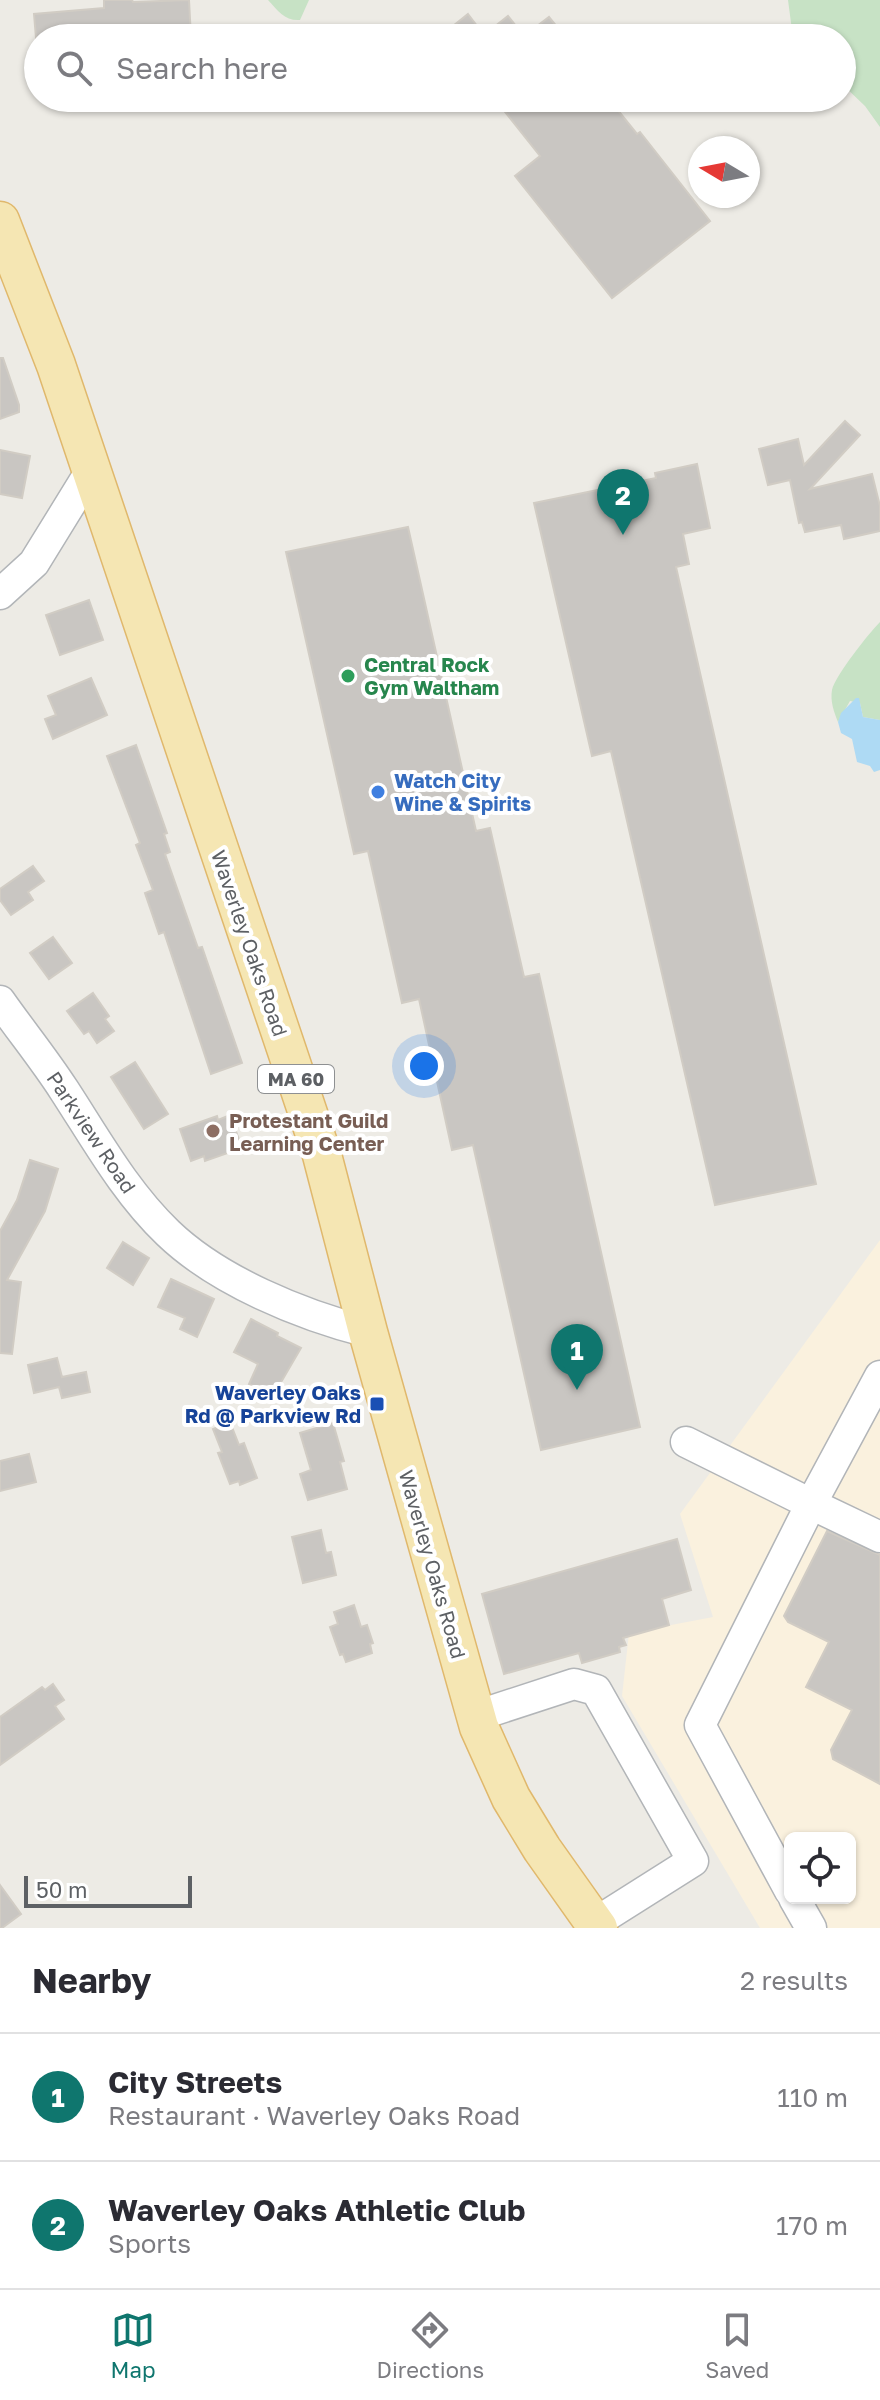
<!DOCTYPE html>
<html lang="en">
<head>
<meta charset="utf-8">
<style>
	body { margin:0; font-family:"Golos Text",sans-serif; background:#f2f2f3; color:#2b2b33 }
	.controls { position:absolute; right:24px; bottom:24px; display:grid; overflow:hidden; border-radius:12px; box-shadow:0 2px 6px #0004 }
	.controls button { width:72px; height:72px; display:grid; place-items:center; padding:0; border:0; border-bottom:2px solid #e1e1e2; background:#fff; color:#2b2b33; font:40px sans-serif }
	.compass { position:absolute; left:688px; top:136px; width:72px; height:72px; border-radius:50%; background:#fff; box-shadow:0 2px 6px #0004; rotate:280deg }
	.scale { position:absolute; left:24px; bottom:20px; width:168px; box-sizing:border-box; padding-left:8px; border:4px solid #5d6064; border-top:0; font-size:22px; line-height:28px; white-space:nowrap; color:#5d6064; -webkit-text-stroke:6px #fff; paint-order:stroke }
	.you { position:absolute; left:424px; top:1066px; width:28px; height:28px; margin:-20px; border:6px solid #fff; border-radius:50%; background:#1a73e8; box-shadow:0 0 0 12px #1a73e833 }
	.badge { display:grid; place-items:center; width:52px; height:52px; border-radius:50%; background:#0f766e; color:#fff; font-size:26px; font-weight:700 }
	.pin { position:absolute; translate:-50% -66px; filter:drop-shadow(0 2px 4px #0008) }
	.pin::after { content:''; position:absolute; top:42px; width:28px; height:24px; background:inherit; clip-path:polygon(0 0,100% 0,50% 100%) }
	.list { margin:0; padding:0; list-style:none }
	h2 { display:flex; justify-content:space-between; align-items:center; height:104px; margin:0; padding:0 32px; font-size:34px }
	h2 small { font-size:26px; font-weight:400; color:#7c7c81 }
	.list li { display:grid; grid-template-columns:52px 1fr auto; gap:24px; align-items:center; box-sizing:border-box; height:128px; padding:0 32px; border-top:2px solid #e1e1e2 }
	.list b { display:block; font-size:30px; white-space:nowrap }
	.list p { margin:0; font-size:26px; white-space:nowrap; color:#7c7c81 }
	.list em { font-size:26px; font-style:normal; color:#7c7c81 }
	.icon { flex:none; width:44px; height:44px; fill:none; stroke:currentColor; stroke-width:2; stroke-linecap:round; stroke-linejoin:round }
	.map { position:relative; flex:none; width:880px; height:1928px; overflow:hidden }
	.search { position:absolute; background:#fff; box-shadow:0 2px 6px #0004; left:24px; right:24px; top:24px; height:88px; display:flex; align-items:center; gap:20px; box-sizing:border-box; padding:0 28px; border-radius:44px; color:#7c7c81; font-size:30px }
	.sheet { height:360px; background:#fff }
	nav { display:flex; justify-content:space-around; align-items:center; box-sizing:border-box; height:112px; border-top:2px solid #e1e1e2; background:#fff; font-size:22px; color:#7c7c81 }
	nav a { display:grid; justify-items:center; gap:4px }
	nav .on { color:#0f766e }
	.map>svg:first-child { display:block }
	.commercial { fill:#faf1de; fill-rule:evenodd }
	.green { fill:#c7e2c5 }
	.water { fill:#aedaf4 }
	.building { fill:#c9c6c2; stroke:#d1ccc4; stroke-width:2 }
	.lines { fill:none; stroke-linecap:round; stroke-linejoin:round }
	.minor-casing { stroke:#b2b5b8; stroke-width:33 }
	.major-casing { stroke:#e0b86c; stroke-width:41 }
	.minor { stroke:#fff; stroke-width:30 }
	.major { stroke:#f5e6b3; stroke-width:38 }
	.leisure-dot { fill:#2e9e5b; stroke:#fff; stroke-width:3 }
	.shop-dot { fill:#3f7fe0; stroke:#fff; stroke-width:3 }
	.education-dot { fill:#8d6e63; stroke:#fff; stroke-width:3 }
	.transit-dot { fill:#1a4fb4; stroke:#fff; stroke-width:3 }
	.labels { text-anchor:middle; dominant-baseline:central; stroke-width:8; stroke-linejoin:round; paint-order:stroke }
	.shield { fill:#fff; stroke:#8e9092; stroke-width:2 }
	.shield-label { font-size:18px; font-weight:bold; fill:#5d6064 }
	.leisure-label { font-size:20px; font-weight:bold; fill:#27864d; stroke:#fff; text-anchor:start }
	.shop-label { font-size:20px; font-weight:bold; fill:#366cbe; stroke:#fff; text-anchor:start }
	.street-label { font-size:20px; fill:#5d6064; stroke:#fff }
	.education-label { font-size:20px; font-weight:bold; fill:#785e54; stroke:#fff; text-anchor:start }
	.transit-label { font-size:20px; font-weight:bold; fill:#164399; stroke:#fff; text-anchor:end }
</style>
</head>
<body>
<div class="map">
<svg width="880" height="1928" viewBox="0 0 880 1928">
	<rect width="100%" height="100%" fill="#edebe5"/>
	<path class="commercial" d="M880,1240V1928H760L622,1696L629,1633L713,1617L680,1514ZM790,1838H850V1898H790Z"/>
	<g class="green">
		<path d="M268,0H309L300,20C285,21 278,11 268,0Z"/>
		<path d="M788,0H880V127L865,106L842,84V38H793Z"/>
		<path d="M880,622V720L863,717L860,703L850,701L838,722C834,712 830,701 832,690C835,676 869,633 880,622Z"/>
	</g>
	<path class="water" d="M856,698H859L863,717L880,720V770L874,772L870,766L857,762L852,739L841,733L838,722L841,713Z"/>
	<g class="building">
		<path d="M104,0H132L133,2L189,0L191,38H168V34L117,38V33L73,35V38H36L34,14L104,8Z"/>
		<path d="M468,14L484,35L508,16L524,36L549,17L566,38H438Z"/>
		<path d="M494,98H608L637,134L640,132L710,221L612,298L515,176L540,156Z"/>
		<path d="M0,358H3L19,405V412L0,419Z"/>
		<path d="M845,421L860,435L810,489L872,474L880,506V531L844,539L841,525L805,532L802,522L799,523L790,480L768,485L759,449L798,439L804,465Z"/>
		<path d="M0,450L30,456L22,498L0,494Z"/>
		<path d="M697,464L710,528L683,534L689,564L676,567L816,1184L715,1205L611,751L592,756L534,503L656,478L655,473Z"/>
		<path d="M408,527L476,831L490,828L524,977L539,974L640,1427L541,1450L473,1145L452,1150L419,999L402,1003L368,851L354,854L286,552Z"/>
		<path d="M89,600L103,640L60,655L46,615Z"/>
		<path d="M91,678L107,715L53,739L45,719L56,715L48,696Z"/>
		<path d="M136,745L167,833L164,834L170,852L165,854L198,948L202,947L242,1063L211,1074L164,932L159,934L145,893L153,890L136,845L140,843L107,756Z"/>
		<path d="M33,866L44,881L28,892L33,900L11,915L0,900V889Z"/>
		<path d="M53,937L72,963L49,979L30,953Z"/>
		<path d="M93,993L109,1016L105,1019L114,1031L97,1043L89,1031L84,1034L67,1011Z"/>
		<path d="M135,1062L168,1114L144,1129L111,1077Z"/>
		<path d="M230,1115L242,1148L205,1161L204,1156L191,1161L180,1129L217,1116L218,1120Z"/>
		<path d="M30,1160L58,1169L45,1211L7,1280L21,1282L12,1354L0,1353V1231L17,1200Z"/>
		<path d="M123,1242L149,1258L133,1285L107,1268Z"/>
		<path d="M171,1279L214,1299L197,1337L180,1329L185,1318L158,1307Z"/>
		<path d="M251,1319L278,1333L277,1336L301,1348L273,1396L249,1384L258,1364L234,1352Z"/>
		<path d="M57,1358L62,1377L86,1372L90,1392L62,1398L59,1387L34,1393L28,1365Z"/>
		<path d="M230,1422L239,1445L244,1443L257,1478L240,1485L239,1481L230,1484L218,1453L222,1452L213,1429Z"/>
		<path d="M333,1423L344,1461L340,1462L347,1489L308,1500L300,1474L311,1470L300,1433Z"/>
		<path d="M29,1454L36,1482L0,1491V1461Z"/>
		<path d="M321,1530L326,1553L331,1552L336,1575L303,1583L292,1537Z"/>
		<path d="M827,1531L880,1555V1784L833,1759L831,1750L852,1710L806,1687L829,1642L788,1622L784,1616Z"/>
		<path d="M677,1539L691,1590L662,1599L669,1625L623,1638L626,1645L619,1647L620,1652L582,1663L579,1653L504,1674L482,1594Z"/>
		<path d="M354,1605L361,1627L367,1625L373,1643L370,1644L372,1653L346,1662L343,1654L340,1655L330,1627L338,1624L334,1612Z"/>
		<path d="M53,1684L64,1700L55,1706L64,1719L0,1765V1717L42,1687L45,1690Z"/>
		<path d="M0,1885L21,1914L2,1928H0Z"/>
	</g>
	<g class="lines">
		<defs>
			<g id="minor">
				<path d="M0,594L34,563L92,469"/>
				<path d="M0,1001C21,1031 44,1059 64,1090C96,1139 125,1192 168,1233C218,1281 301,1315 368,1332"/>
				<path d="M880,1376L811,1504L880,1537"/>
				<path d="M686,1442L811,1504L700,1725L790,1891"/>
				<path d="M476,1716L574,1684L596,1690L693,1861L595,1923"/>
				<path d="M794,1898L811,1928"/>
			</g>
			<path id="major" d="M0,221L56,365L322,1155L368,1332L479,1727L511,1798L542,1849L598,1928"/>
		</defs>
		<use href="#minor" class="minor-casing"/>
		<use href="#major" class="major-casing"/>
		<use href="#minor" class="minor"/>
		<use href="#major" class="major"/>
	</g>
	<circle class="leisure-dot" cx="348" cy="676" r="8"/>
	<circle class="shop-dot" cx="378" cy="792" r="8"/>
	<circle class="education-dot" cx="213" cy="1131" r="8"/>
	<rect class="transit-dot" x="369" y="1396" width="16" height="16" rx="4"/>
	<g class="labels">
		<rect class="shield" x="258" y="1065" width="76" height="28" rx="6"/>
		<g class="shield-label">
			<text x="296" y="1079">MA 60</text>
		</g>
		<g class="leisure-label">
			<text x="364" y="664">Central Rock<tspan x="364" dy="23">Gym Waltham</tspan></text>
		</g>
		<g class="shop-label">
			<text x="394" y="780">Watch City<tspan x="394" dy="23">Wine &amp; Spirits</tspan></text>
		</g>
		<g class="street-label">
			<text transform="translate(250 943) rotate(71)">Waverley Oaks Road</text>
			<text transform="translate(92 1132) rotate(56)">Parkview Road</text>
			<text transform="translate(433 1564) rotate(74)">Waverley Oaks Road</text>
		</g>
		<g class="education-label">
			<text x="229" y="1120">Protestant Guild<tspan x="229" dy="23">Learning Center</tspan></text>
		</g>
		<g class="transit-label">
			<text x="361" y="1392">Waverley Oaks<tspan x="361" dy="23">Rd @ Parkview Rd</tspan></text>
		</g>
	</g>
</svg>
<div class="controls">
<button><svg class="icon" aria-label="locate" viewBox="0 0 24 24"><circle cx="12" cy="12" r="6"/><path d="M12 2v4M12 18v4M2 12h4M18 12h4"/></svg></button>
</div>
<svg class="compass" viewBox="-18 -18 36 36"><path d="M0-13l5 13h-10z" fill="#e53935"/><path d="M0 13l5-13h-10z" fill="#7c7c81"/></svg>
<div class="scale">50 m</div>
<div class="you"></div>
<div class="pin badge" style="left:577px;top:1390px">1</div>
<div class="pin badge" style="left:623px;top:535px">2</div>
<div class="search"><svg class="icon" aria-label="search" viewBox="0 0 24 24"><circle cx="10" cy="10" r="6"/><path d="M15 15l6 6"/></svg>Search here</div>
</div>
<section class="sheet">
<h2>Nearby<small>2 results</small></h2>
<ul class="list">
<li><span class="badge">1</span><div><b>City Streets</b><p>Restaurant · Waverley Oaks Road</p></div><em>110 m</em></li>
<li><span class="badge">2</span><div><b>Waverley Oaks Athletic Club</b><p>Sports</p></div><em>170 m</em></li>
</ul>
</section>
<nav>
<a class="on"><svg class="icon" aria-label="map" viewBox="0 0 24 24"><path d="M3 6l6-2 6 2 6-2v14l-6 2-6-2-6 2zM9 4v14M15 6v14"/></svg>Map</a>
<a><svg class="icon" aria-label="directions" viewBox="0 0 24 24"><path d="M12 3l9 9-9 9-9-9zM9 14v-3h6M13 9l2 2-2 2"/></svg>Directions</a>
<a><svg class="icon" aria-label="saved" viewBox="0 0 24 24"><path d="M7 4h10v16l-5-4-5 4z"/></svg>Saved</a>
</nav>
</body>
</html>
